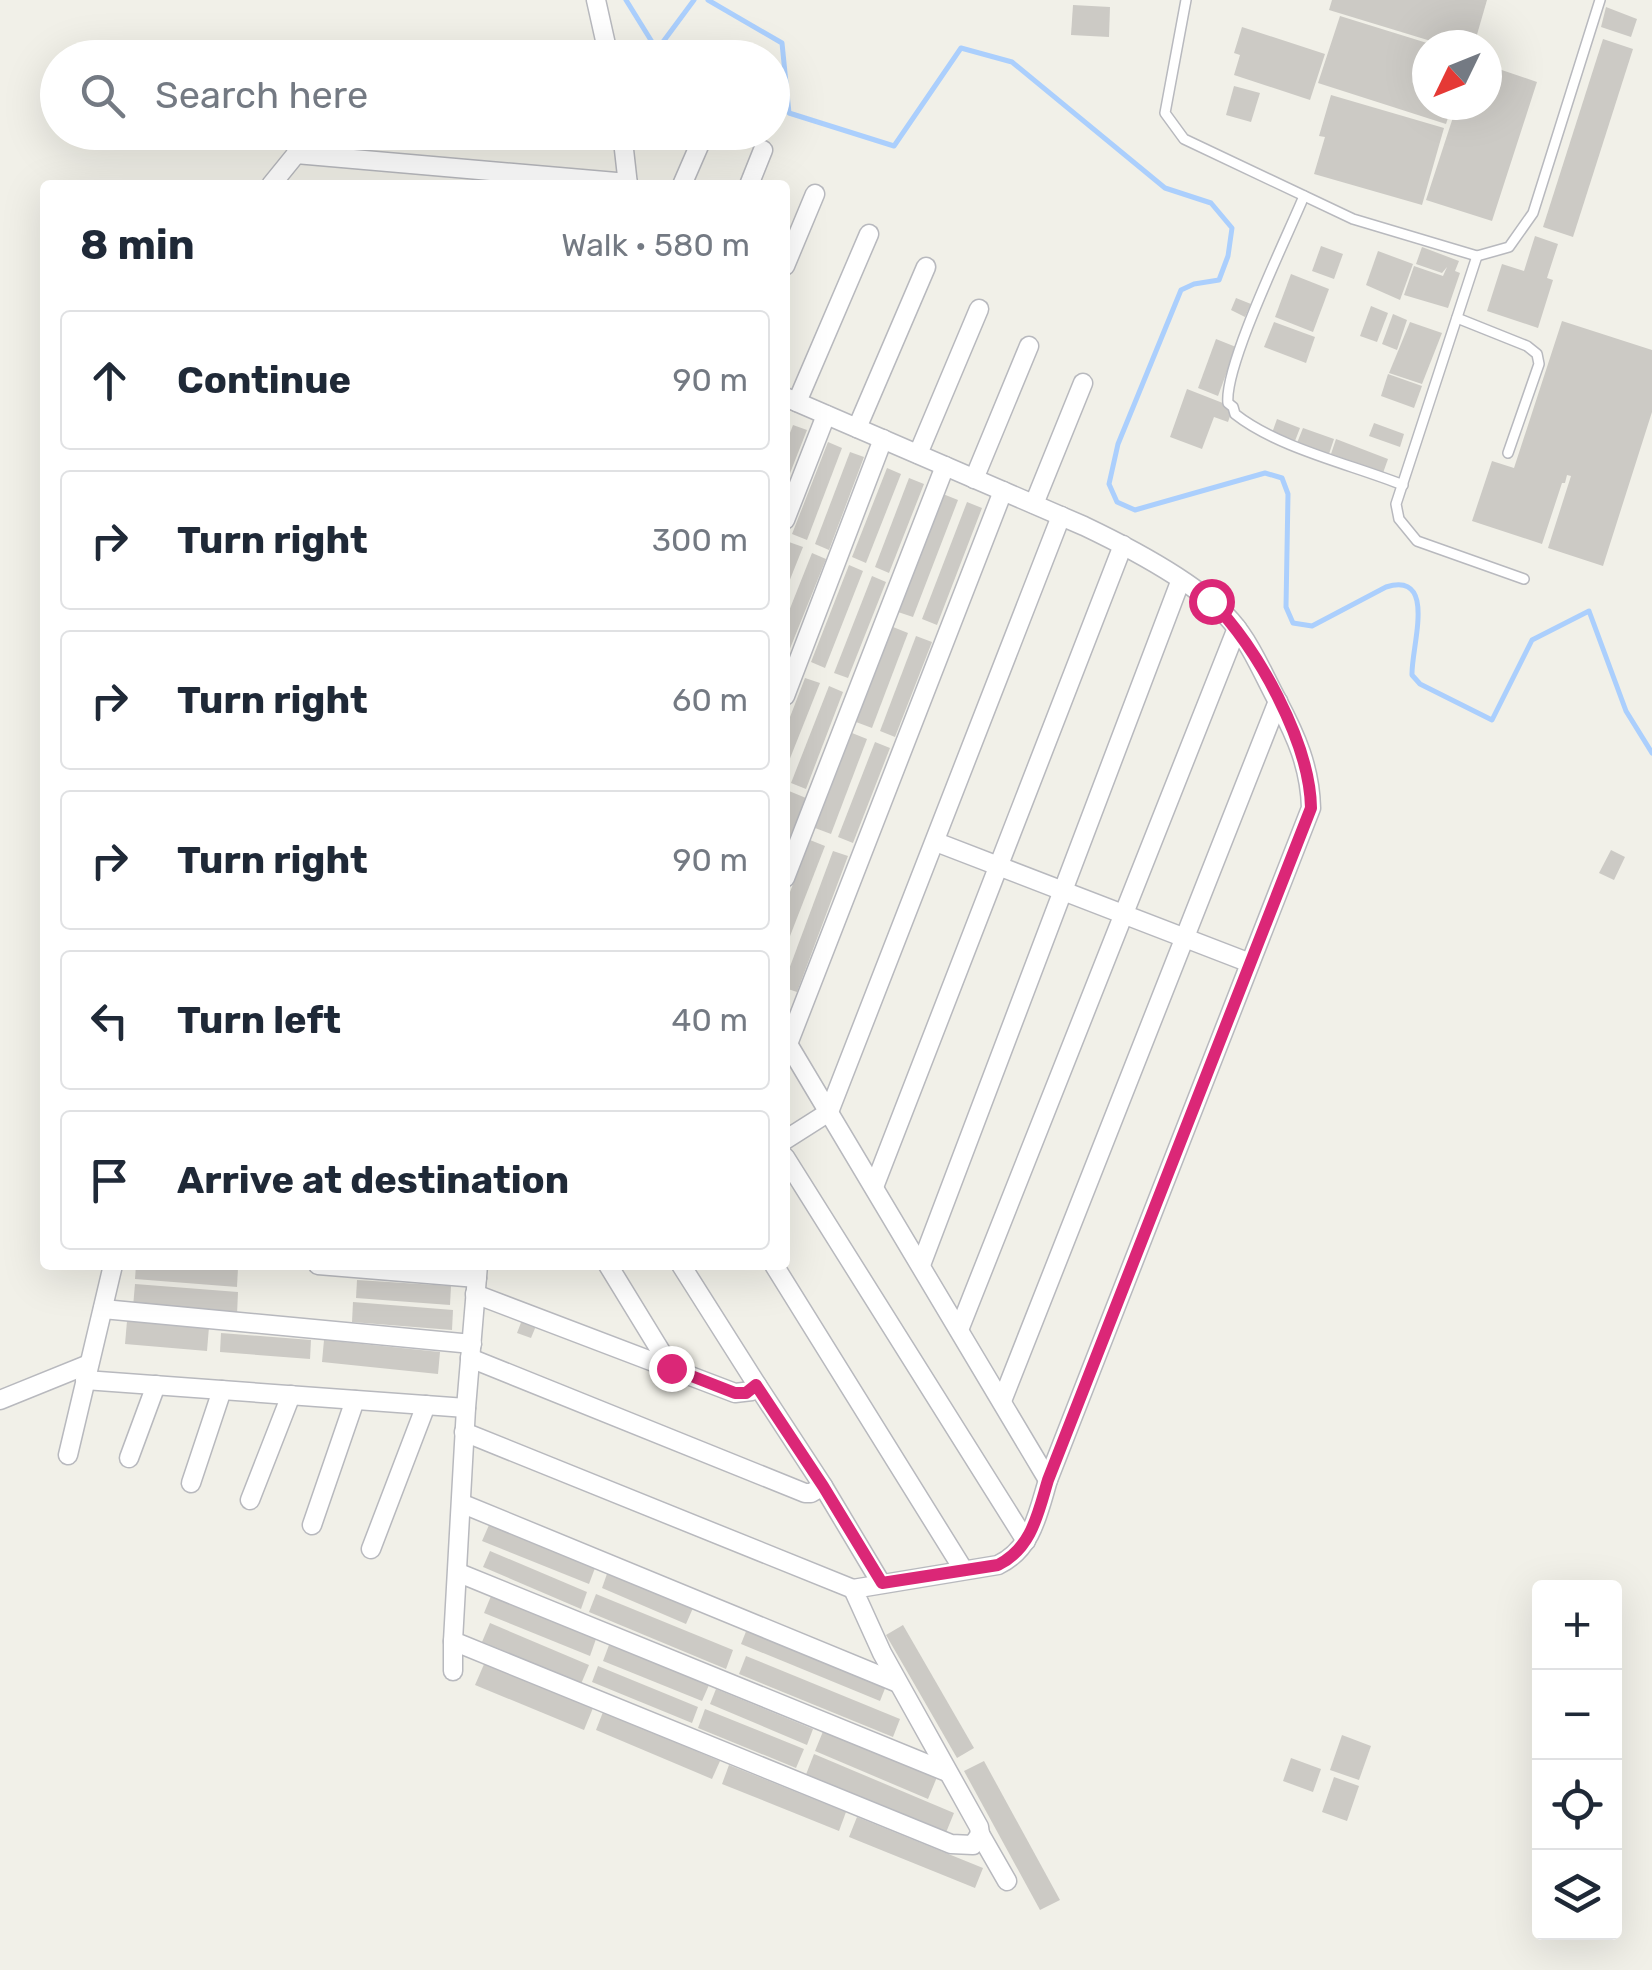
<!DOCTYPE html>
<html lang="en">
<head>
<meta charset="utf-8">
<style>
	body { margin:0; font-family:Rubik,sans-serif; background:#f2f2f3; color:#1f2937 }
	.controls { position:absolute; right:30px; bottom:30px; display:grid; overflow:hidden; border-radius:10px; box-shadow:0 10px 40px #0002 }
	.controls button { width:90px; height:90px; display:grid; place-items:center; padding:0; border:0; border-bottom:2px solid #e0e1e3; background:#fff; color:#1f2937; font:50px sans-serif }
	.compass { position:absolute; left:1412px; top:30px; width:90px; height:90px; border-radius:50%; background:#fff; box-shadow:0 10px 40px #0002; rotate:227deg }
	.stop { position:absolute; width:30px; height:30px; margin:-22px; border:8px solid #db2777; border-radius:50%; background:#fff }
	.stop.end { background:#db2777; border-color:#fff; box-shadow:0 2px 10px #0008 }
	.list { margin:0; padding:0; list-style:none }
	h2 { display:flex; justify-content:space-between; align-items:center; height:130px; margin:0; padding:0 40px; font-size:42px }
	h2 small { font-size:32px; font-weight:400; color:#747a83 }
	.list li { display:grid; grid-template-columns:65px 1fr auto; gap:30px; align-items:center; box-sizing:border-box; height:140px; margin:0 20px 20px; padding:0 20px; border:2px solid #e0e1e3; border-radius:10px }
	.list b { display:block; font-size:38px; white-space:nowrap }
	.list em { font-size:32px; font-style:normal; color:#747a83 }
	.icon { flex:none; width:55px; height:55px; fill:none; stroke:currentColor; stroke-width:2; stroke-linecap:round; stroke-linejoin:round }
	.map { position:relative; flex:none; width:1652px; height:1970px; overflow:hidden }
	.search { position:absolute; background:#fff; box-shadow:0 10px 40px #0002; left:40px; top:40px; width:750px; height:110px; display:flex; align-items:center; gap:25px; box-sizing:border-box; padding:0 35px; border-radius:55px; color:#747a83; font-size:38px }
	.panel { position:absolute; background:#fff; box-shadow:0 10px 40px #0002; left:40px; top:180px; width:750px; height:1090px; border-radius:10px }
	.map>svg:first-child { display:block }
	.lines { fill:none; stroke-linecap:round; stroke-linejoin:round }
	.stream { stroke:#abcffd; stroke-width:5 }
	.building { fill:#cccac5 }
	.service-casing { stroke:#b8b9be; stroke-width:12 }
	.minor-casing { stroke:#b8b9be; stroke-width:21 }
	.service { stroke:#fff; stroke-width:9 }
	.minor { stroke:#fff; stroke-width:18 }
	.route { stroke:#db2777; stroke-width:12 }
</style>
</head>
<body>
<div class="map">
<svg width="1652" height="1970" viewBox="0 0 1652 1970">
	<rect width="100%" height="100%" fill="#f1f0e8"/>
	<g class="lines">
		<g class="stream">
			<path d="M626,0L657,50L694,0"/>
			<path d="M708,0L782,43L789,113L894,146L961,48L1012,62L1165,188L1211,203L1232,228L1228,256L1219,280L1194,284L1181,290L1118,444L1109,484L1117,502L1135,510L1265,473L1282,478L1288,494L1286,607L1293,623L1312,626L1386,587C1438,571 1411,647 1412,675L1420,684L1492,720L1532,640L1589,611L1626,711L1652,753"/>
		</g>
	</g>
	<g class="building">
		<path d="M1332,0H1487L1474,45H1444L1329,10Z"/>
		<path d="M1073,5L1110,7L1109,37L1071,35Z"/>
		<path d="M1606,7L1637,19L1631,37L1601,27Z"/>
		<path d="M1340,16L1427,43V105H1452L1446,124L1318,83Z"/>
		<path d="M1242,27L1325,54L1310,100L1234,75L1240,55L1234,53Z"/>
		<path d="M1603,39L1633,49L1573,237L1543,227Z"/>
		<path d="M1487,65L1537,82L1492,221L1426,200L1457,105H1487Z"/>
		<path d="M1234,86L1260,93L1251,122L1226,115Z"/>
		<path d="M1331,95L1444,128L1422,205L1314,174L1325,137L1319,136Z"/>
		<path d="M1535,236L1558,244L1547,278L1553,280L1538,328L1487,311L1502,264L1524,271Z"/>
		<path d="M1321,246L1343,254L1334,279L1312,271Z"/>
		<path d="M1422,247L1459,261L1455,271L1460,273L1448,308L1404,295L1414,266L1443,276L1447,267L1442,273L1416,264Z"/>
		<path d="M1378,251L1413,264L1400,300L1366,285Z"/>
		<path d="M1291,274L1329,289L1313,332L1275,317Z"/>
		<path d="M1236,298L1251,304L1245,317L1231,310Z"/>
		<path d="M1371,306L1388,313L1377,342L1360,336Z"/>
		<path d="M1393,314L1407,320L1397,350L1382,344Z"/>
		<path d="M1562,321L1652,350V412L1603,566L1548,548L1571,476L1567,475L1565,483H1562L1542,544L1472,521L1492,461L1514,468Z"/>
		<path d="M1274,322L1315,337L1306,363L1264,347Z"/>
		<path d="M1410,322L1442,333L1422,384L1389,373Z"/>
		<path d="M1216,339L1236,347L1218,396L1198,388Z"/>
		<path d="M1388,374L1422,386L1414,408L1381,396Z"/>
		<path d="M1187,389L1233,407L1228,422L1214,417L1202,449L1170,437Z"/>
		<path d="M1277,419L1300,428L1295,441L1272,433Z"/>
		<path d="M1374,423L1404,434L1400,447L1369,436Z"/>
		<path d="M793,425L807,430L785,486V446Z"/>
		<path d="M1303,428L1334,439L1329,454L1297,443Z"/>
		<path d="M1336,439L1388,459L1383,473L1331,454Z"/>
		<path d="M828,442L842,448L807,540L792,534Z"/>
		<path d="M850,452L864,457L829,550L815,544Z"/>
		<path d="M887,468L901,474L866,563L852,557Z"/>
		<path d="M909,478L924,484L889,573L875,567Z"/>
		<path d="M943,494L958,500L913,617L898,612Z"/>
		<path d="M967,502L982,508L937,625L922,619Z"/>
		<path d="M789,542L803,547L785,592V552Z"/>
		<path d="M812,553L826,559L785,661V621Z"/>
		<path d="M849,565L863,571L825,668L811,662Z"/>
		<path d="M872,576L886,582L848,678L834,673Z"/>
		<path d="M893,627L908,633L872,728L856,722Z"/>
		<path d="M916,636L932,642L895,737L880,731Z"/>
		<path d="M805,678L820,683L785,771V730Z"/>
		<path d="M829,686L843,692L806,789L791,783Z"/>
		<path d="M852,733L867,739L831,834L815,828Z"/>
		<path d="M875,742L890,748L853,843L838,837Z"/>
		<path d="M789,791L806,798L785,850V802Z"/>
		<path d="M810,840L825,846L785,949V905Z"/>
		<path d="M1611,850L1625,857L1614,880L1599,873Z"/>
		<path d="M833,851L848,856L797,992L785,988V980Z"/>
		<path d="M136,1265L238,1268L237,1287L135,1279Z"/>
		<path d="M357,1280L451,1286L450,1305L356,1298Z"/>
		<path d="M135,1284L238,1292L237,1315L133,1307Z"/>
		<path d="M353,1302L453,1310L452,1330L352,1322Z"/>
		<path d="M522,1320L536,1326L531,1338L517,1333Z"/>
		<path d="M127,1321L209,1327L207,1351L125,1344Z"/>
		<path d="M221,1333L311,1340L310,1359L220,1352Z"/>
		<path d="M324,1340L440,1352L438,1374L322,1362Z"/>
		<path d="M489,1525L595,1568L589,1584L482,1541Z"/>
		<path d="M490,1551L587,1592L581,1609L483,1567Z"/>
		<path d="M608,1571L693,1608L686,1624L602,1588Z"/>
		<path d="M596,1594L733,1650L726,1669L589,1612Z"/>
		<path d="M491,1596L596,1639L590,1656L484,1613Z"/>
		<path d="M490,1623L589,1665L581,1684L482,1642Z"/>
		<path d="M903,1625L974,1748L957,1758L886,1635Z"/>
		<path d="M747,1629L886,1686L880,1701L741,1644Z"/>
		<path d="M609,1645L709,1685L702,1701L603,1661Z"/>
		<path d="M746,1656L900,1719L893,1737L739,1674Z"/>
		<path d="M485,1662L593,1708L584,1730L475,1685Z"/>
		<path d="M598,1666L698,1707L692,1723L592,1682Z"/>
		<path d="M716,1689L813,1729L807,1745L710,1704Z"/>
		<path d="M705,1709L804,1749L796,1768L698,1728Z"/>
		<path d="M603,1712L720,1761L712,1779L596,1730Z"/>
		<path d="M824,1729L937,1777L928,1799L815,1751Z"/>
		<path d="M1342,1735L1371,1746L1359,1780L1330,1770Z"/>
		<path d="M814,1754L954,1813L945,1835L805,1777Z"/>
		<path d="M1291,1758L1321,1769L1313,1792L1283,1781Z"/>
		<path d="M984,1761L1060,1900L1040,1910L964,1771Z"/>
		<path d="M729,1765L846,1812L839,1831L722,1784Z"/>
		<path d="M1334,1777L1359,1786L1347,1821L1322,1812Z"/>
		<path d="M857,1817L983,1868L975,1888L849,1837Z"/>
	</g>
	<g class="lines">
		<defs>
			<g id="service">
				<path d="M1186,0L1165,113L1184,139L1353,219L1477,256L1509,247L1533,213L1600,0"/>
				<path d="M1304,196C1287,237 1224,366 1228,403L1233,407L1235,414C1278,448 1350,464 1403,485"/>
				<path d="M1477,256L1396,504L1399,519L1417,541L1524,579"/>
				<path d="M1457,318L1527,346L1537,354L1539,364L1508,453"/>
			</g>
			<g id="minor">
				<path d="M596,0L609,58"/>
				<path d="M622,132L628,185"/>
				<path d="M296,154L628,183"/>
				<path d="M271,185L314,132"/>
				<path d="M682,185L705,132"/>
				<path d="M749,185L763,150"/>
				<path d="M785,266L815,194"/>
				<path d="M797,402L869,234"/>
				<path d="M857,428L926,267"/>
				<path d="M918,454L979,309"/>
				<path d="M974,479L1029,346"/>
				<path d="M1034,504L1083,383"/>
				<path d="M785,520L826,415"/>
				<path d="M785,696L883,439"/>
				<path d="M936,842L1250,963"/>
				<path d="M785,878L945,466"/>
				<path d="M785,1039L1048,1480"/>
				<path d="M788,1044L1003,491"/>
				<path d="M785,1140L829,1112L1061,516"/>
				<path d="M785,1157L1026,1541"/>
				<path d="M874,1187L1123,545"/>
				<path d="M318,1265L477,1278"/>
				<path d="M478,1265L466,1408L453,1641L951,1844L973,1845L980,1834L979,1827L882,1653L853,1589L998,1565C1032,1549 1038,1513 1048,1480L1311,808C1310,767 1296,736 1277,700C1263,674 1251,644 1231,621C1199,584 1128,547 1084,526L785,397"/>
				<path d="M608,1265L671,1368"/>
				<path d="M774,1265L963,1569"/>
				<path d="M921,1265L1180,582"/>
				<path d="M475,1294L735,1393L752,1391L757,1385L681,1265"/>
				<path d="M103,1309L472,1344"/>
				<path d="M959,1330L1237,628"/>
				<path d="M470,1358L805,1493H811L823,1486L757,1385"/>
				<path d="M85,1380L466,1408"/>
				<path d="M0,1400L89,1364"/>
				<path d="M1002,1401L1278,701"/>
				<path d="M464,1432L853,1589"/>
				<path d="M68,1455L113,1265"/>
				<path d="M129,1458L156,1385"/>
				<path d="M191,1483L222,1390"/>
				<path d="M823,1486L881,1583"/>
				<path d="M250,1500L291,1395"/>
				<path d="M463,1504L898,1683"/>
				<path d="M312,1525L355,1400"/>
				<path d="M371,1549L426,1405"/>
				<path d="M459,1573L947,1772"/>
				<path d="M453,1641V1671"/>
				<path d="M980,1834L1007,1881"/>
			</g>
		</defs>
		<use href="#service" class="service-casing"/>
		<use href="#minor" class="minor-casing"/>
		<use href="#service" class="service"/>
		<use href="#minor" class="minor"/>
	</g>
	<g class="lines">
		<path class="route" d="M671,1368L735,1393H746L756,1385L823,1486L882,1583L998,1565C1032,1548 1038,1513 1048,1480L1311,808C1310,743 1257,646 1211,601"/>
	</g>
</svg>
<div class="controls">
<button>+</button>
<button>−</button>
<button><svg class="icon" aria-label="locate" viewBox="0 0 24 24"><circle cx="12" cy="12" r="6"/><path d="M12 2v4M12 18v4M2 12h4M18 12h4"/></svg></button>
<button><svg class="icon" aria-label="layers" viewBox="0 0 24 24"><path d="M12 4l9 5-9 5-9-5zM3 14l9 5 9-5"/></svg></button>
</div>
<svg class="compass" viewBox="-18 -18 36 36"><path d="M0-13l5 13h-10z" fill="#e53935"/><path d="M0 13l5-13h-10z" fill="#747a83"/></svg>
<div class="stop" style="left:1211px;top:601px"></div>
<div class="stop end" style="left:671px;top:1368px"></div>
<div class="search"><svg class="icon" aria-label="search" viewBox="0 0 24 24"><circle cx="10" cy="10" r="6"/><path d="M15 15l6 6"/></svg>Search here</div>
<section class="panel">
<h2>8 min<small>Walk · 580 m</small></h2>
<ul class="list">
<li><svg class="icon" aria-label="ahead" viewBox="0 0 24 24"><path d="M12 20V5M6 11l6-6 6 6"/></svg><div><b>Continue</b></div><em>90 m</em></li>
<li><svg class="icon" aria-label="right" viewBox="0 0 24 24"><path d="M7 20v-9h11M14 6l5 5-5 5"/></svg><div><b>Turn right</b></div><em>300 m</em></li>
<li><svg class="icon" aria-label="right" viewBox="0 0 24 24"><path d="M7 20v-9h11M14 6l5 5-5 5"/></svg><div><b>Turn right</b></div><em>60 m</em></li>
<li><svg class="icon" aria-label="right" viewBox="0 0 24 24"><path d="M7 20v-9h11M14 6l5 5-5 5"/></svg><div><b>Turn right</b></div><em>90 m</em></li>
<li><svg class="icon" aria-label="left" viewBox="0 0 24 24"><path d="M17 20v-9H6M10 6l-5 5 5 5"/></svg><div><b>Turn left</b></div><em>40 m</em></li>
<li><svg class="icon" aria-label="arrive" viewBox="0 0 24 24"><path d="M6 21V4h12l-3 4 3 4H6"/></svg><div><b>Arrive at destination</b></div></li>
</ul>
</section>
</div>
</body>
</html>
